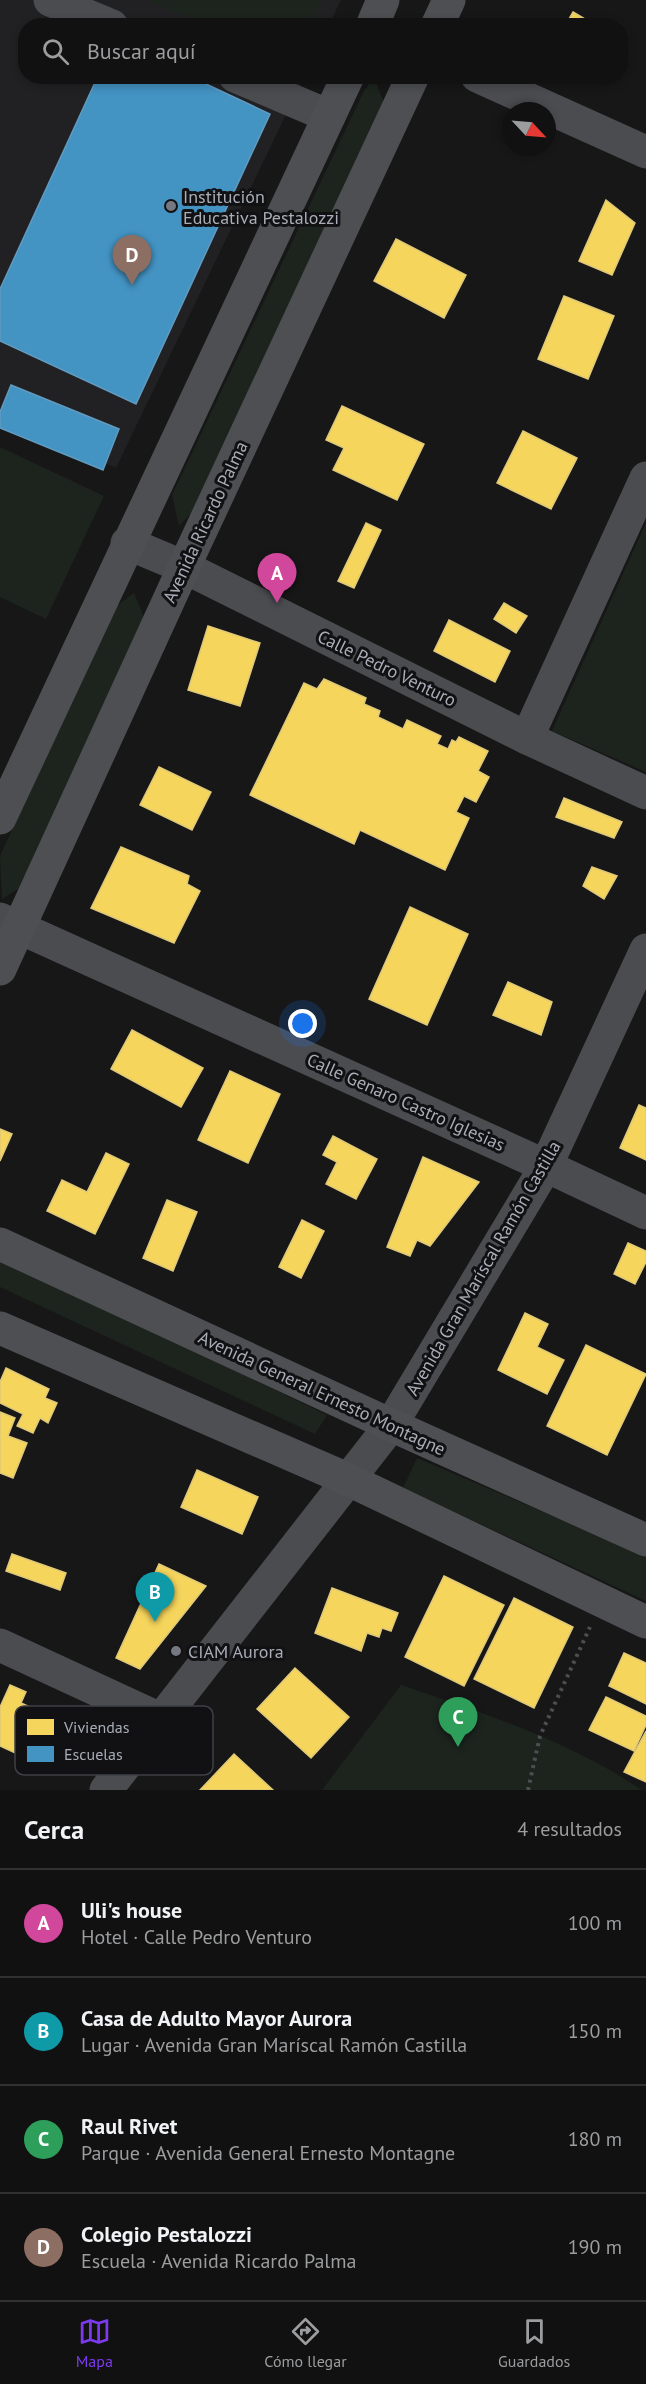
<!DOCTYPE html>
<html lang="es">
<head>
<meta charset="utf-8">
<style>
	body { margin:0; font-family:"PT Sans",sans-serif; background:#1e1f1f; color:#f1f3f6 }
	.compass { position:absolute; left:502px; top:102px; width:54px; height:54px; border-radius:50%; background:#111; box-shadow:0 3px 9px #0003; rotate:116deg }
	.you { position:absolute; left:303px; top:1024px; width:21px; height:21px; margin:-15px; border:4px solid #fff; border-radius:50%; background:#1a73e8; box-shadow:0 0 0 9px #1a73e833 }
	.badge { display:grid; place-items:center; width:39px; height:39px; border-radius:50%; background:#7c3aed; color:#fff; font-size:20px; font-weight:700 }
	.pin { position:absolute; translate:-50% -50px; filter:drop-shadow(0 2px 3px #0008) }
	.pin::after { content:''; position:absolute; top:32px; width:21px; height:18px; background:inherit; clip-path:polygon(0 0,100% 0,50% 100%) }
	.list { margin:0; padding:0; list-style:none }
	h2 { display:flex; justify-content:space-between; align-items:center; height:78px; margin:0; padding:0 24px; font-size:26px }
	h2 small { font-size:20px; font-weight:400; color:#9c9d9f }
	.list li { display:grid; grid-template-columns:39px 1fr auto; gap:18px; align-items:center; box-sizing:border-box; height:108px; padding:0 24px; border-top:2px solid #303131 }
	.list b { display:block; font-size:22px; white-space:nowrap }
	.list p { margin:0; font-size:20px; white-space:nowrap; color:#9c9d9f }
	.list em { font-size:20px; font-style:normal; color:#9c9d9f }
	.icon { flex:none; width:33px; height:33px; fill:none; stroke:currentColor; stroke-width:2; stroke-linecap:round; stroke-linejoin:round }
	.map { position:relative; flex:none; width:646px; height:1790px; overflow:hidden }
	.search { position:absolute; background:#111; box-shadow:0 3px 9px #0003; left:18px; right:18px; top:18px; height:66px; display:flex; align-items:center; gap:15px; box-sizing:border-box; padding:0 21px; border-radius:24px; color:#9c9d9f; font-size:22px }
	.sheet { height:510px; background:#111 }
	nav { display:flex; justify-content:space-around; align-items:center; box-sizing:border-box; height:84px; border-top:2px solid #303131; background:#111; font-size:16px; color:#9c9d9f }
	nav a { display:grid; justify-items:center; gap:3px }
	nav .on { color:#7c3aed }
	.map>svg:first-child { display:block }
	.built { fill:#212123 }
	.green { fill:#1d241e }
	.homes { fill:#f6d55c; stroke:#dfc978; stroke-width:1.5 }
	.schools { fill:#4393c3; stroke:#619bc0; stroke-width:1.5 }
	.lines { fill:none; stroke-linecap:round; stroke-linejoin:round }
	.path { stroke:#4d4e52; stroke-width:4; stroke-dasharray:3 4.5; stroke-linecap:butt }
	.minor { stroke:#4b4c50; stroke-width:33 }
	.major { stroke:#4d4f52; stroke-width:33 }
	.poi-dot { fill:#757880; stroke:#111113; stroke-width:2 }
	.labels { text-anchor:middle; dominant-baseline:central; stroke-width:6; stroke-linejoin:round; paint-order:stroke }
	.poi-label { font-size:18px; fill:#a8adb8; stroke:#111113; text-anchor:start }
	.street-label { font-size:18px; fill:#a8adb8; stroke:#111113 }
	.key { fill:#111113; stroke:#3e4045; stroke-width:1.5 }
	.key-label { font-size:16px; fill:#a8adb8 }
</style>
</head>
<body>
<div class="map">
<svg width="646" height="1790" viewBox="0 0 646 1790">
	<rect width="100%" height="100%" fill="#171717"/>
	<path class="built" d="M0,0H341L329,25L26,26V76L304,77L116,468L0,416Z"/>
	<g class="green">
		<path d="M148,0H323L311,25H205Z"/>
		<path d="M374,77L385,106L200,504L179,526L172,495L363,93Z"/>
		<path d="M0,447L104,496L46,619L0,597Z"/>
		<path d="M646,523V772L552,731Z"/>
		<path d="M134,593L145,620L21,887L2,899L0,856L114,608Z"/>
		<path d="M0,1258L327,1415L315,1434L0,1287Z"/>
		<path d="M417,1458L646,1556V1601L403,1488Z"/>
		<path d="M401,1685C484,1713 569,1741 642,1790H322Z"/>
	</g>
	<g class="homes">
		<path d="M573,12L597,26H565Z"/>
		<path d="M606,200L635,223L612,275L579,261Z"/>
		<path d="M396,239L466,275L444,318L374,281Z"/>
		<path d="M564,296L614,316L588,379L538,359Z"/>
		<path d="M342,406L424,444L397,500L333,470L344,448L326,440Z"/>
		<path d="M523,431L577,458L551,509L497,483Z"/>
		<path d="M366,523L381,530L354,588L338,581Z"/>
		<path d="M504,603L527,616L516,633L494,619Z"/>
		<path d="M449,620L510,651L495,682L434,651Z"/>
		<path d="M208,626L260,643L240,706L188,690Z"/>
		<path d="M324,679L366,698L364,704L380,711L378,717L403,729L407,720L441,736L437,744L448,749L452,740L456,742L459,737L488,751L478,771L489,777L476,802L464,796L456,812L469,818L445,870L360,830L354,844L250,795L304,683L317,689Z"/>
		<path d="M159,767L211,792L192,830L140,805Z"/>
		<path d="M564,798L622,822L614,838L556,817Z"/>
		<path d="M121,847L189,876L187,884L200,891L174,943L91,908Z"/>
		<path d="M592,867L617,876L604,899L583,886Z"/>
		<path d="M410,907L468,934L427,1025L369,999Z"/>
		<path d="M508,982L552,1002L541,1035L493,1015Z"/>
		<path d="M132,1030L203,1068L181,1107L111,1069Z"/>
		<path d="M230,1071L280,1094L248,1163L198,1140Z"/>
		<path d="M639,1105L646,1108V1160L620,1148Z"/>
		<path d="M0,1129L12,1134L0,1161Z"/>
		<path d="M333,1136L377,1159L356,1199L326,1184L337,1162L323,1155Z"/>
		<path d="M106,1153L129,1164L95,1234L47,1211L62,1180L87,1192Z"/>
		<path d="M423,1157L479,1182L430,1246L417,1240L410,1256L387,1247Z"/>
		<path d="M167,1200L197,1212L173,1271L143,1258Z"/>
		<path d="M302,1220L324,1231L301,1278L279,1267Z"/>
		<path d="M628,1243L646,1251V1262L635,1284L614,1274Z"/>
		<path d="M525,1313L548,1324L537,1347L564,1360L547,1394L498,1370Z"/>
		<path d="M586,1345L646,1374L607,1455L547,1426Z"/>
		<path d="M6,1368L49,1389L45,1398L57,1403L48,1423L40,1418L33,1433L17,1426L23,1414L0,1403V1382Z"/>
		<path d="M0,1412L15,1418L8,1436L27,1443L13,1478L0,1473Z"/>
		<path d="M197,1470L258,1497L242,1534L181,1507Z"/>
		<path d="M12,1554L66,1573L60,1590L6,1571Z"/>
		<path d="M159,1564L206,1586L140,1669L116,1658Z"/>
		<path d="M444,1576L504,1605L464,1686L405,1657Z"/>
		<path d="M332,1588L398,1613L391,1631L382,1628L379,1637L367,1633L361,1651L315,1633Z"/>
		<path d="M514,1598L573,1627L534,1708L474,1679Z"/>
		<path d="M624,1653L646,1663V1704L609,1686Z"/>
		<path d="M295,1668L349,1717L311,1758L257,1709Z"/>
		<path d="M10,1685L26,1692L21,1703L81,1730L61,1774L0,1746V1707Z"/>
		<path d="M606,1697L646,1716V1725L634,1751L589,1730Z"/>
		<path d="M646,1731V1782L624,1772Z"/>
		<path d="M234,1754L273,1790H200Z"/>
	</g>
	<g class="schools">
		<path d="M98,76H189L270,114L136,404L0,341V289Z"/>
		<path d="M11,385L119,429L103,470L0,428V412Z"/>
	</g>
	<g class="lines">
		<path class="path" d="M528,1790L540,1736L590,1627"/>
		<g class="minor">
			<path d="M50,0L112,26"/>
			<path d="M235,76L329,116"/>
			<path d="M477,76L646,152"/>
			<path d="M127,543L184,567L527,738L646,793"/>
			<path d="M527,738L646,478"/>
			<path d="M0,919L546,1166L646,1213"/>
			<path d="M0,1645L160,1719"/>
			<path d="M106,1790L391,1425L546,1166L646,950"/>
		</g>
		<g class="major">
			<path d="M372,26L383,0"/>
			<path d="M437,26L449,0"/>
			<path d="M0,818L348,76"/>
			<path d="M0,969L184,567L413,76"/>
			<path d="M0,1244L391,1425L646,1540"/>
			<path d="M0,1328L347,1479L646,1622"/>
		</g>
	</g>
	<g class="poi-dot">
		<circle cx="171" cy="206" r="6"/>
		<circle cx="176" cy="1651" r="6"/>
	</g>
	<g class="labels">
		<g class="poi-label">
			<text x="183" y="196">Institución<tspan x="183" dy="21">Educativa Pestalozzi</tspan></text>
			<text x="188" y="1651">CIAM Aurora</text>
		</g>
		<g class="street-label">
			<text transform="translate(205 522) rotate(-65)">Avenida Ricardo Palma</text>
			<text transform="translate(387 668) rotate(26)">Calle Pedro Venturo</text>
			<text transform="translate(406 1102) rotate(24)">Calle Genaro Castro Iglesias</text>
			<text transform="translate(483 1268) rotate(-60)">Avenida Gran Maríscal Ramón Castilla</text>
			<text transform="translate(322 1393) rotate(25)">Avenida General Ernesto Montagne</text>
		</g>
	</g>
	<rect x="15" y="1706" width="198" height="69" rx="9" class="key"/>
	<rect x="27" y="1719" width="27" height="16" fill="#f6d55c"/>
	<rect x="27" y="1746" width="27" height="16" fill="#4393c3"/>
	<g class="key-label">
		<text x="64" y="1733">Viviendas</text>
		<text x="64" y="1760">Escuelas</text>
	</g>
</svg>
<svg class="compass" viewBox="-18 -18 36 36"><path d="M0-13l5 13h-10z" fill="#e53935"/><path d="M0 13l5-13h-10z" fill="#9c9d9f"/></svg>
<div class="you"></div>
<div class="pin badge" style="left:277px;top:603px;background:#d1479c">A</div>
<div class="pin badge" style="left:155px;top:1622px;background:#0f9aa8">B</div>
<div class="pin badge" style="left:458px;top:1747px;background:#2e9e5b">C</div>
<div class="pin badge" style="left:132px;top:285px;background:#8d6e63">D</div>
<div class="search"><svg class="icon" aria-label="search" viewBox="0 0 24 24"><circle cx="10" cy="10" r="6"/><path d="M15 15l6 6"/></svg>Buscar aquí</div>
</div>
<section class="sheet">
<h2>Cerca<small>4 resultados</small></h2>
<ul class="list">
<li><span class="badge" style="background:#d1479c">A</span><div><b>Uli's house</b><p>Hotel · Calle Pedro Venturo</p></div><em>100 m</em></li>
<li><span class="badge" style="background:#0f9aa8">B</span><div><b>Casa de Adulto Mayor Aurora</b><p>Lugar · Avenida Gran Maríscal Ramón Castilla</p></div><em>150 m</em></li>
<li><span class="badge" style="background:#2e9e5b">C</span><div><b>Raul Rivet</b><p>Parque · Avenida General Ernesto Montagne</p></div><em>180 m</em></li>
<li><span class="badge" style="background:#8d6e63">D</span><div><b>Colegio Pestalozzi</b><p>Escuela · Avenida Ricardo Palma</p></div><em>190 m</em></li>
</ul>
</section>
<nav>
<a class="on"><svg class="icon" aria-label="map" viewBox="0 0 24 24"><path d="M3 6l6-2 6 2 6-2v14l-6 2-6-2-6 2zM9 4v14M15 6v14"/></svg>Mapa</a>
<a><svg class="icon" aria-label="directions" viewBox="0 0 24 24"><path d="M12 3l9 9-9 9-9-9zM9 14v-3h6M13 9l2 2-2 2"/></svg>Cómo llegar</a>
<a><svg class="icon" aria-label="saved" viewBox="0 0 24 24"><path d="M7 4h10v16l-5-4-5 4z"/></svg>Guardados</a>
</nav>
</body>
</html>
